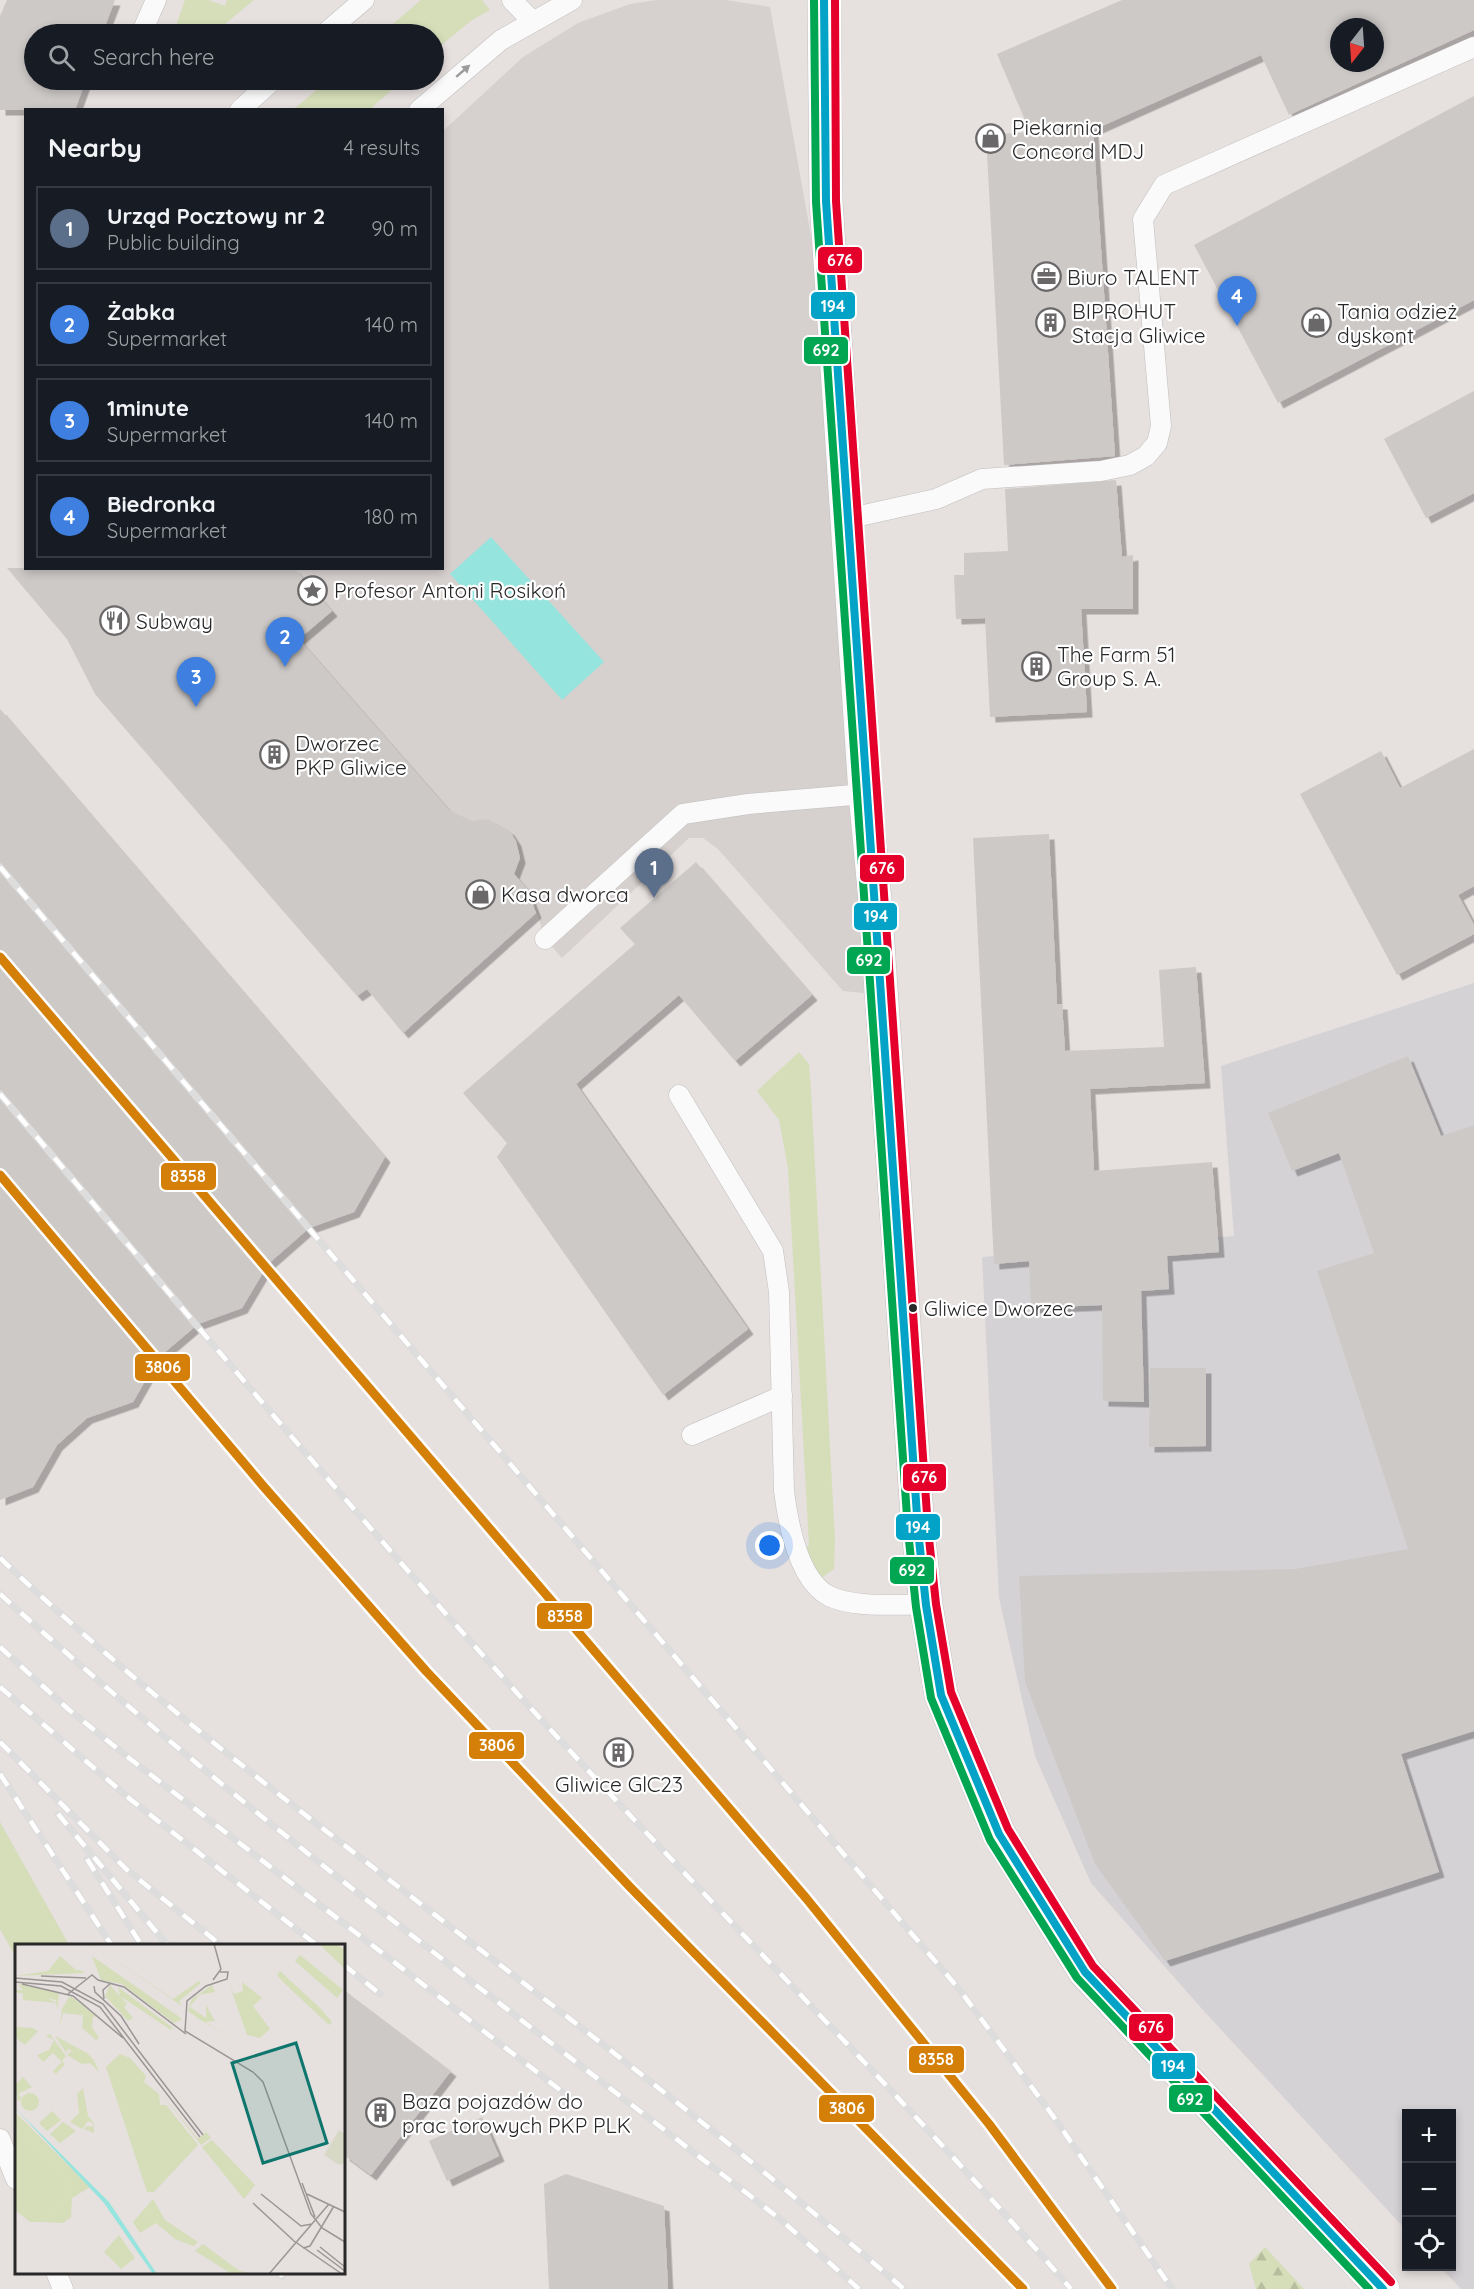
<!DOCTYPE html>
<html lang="en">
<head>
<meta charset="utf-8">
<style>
	body { margin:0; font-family:Quicksand,sans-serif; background:#20242c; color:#f1f3f6 }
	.controls { position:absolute; right:18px; bottom:18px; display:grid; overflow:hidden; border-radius:0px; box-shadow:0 3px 9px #0003 }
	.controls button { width:54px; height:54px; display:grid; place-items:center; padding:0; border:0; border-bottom:2px solid #363941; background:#171b24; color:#f1f3f6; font:30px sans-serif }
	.compass { position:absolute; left:1330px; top:18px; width:54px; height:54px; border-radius:50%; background:#171b24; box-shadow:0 3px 9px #0003; rotate:197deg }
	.you { position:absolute; left:770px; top:1546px; width:21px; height:21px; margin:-15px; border:4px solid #fff; border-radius:50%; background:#1a73e8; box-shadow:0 0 0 9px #1a73e833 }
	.badge { display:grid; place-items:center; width:39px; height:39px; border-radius:50%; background:#2563eb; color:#fff; font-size:20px; font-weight:700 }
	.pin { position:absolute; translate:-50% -50px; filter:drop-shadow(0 2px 3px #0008) }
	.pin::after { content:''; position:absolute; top:32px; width:21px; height:18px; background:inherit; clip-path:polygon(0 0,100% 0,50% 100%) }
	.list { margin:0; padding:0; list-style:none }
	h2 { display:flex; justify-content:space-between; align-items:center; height:78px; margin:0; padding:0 24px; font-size:26px }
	h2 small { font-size:20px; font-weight:400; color:#9ea1a6 }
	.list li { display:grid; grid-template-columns:39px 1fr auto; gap:18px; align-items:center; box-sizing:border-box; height:84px; margin:0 12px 12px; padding:0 12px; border:2px solid #363941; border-radius:0px }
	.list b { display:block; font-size:22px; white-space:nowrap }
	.list p { margin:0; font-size:20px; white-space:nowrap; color:#9ea1a6 }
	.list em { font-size:20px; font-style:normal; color:#9ea1a6 }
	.icon { flex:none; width:33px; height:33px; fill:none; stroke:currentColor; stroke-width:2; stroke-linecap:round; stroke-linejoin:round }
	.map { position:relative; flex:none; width:1474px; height:2289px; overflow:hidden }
	.search { position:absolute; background:#171b24; box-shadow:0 3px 9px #0003; left:24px; top:24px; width:420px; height:66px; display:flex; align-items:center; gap:15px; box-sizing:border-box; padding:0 21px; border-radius:33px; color:#9ea1a6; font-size:22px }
	.panel { position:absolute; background:#171b24; box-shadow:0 3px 9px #0003; left:24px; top:108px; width:420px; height:462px; border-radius:0px }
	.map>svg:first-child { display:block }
	.industrial { fill:#d5d2d5 }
	.grass { fill:#d5deb9 }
	.forest { fill:url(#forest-firs) }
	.plaza { fill:#d6d0ce }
	.water { fill:#96e4de }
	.building { fill:#cdc9c7; fill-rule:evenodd; filter:url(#shadow) }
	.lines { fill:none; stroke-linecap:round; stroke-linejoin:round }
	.lane-casing { stroke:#c0bfbf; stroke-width:21 }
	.secondary-casing { stroke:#c0bfbf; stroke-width:34 }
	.lane { stroke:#fbfafa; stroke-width:20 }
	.secondary { stroke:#fbfafa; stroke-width:33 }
	.rail-casing { stroke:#ddd; stroke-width:7 }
	.rail { stroke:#fff; stroke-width:4.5; stroke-dasharray:14; stroke-linecap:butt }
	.bus-1-casing { stroke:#fff; stroke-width:12 }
	.bus-2-casing { stroke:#fff; stroke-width:12 }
	.bus-3-casing { stroke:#fff; stroke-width:12 }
	.bus-1 { stroke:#02a3c6; stroke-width:8 }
	.bus-2 { stroke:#00a651; stroke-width:8 }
	.bus-3 { stroke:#e4002b; stroke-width:8 }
	.rail-1-casing { stroke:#fff; stroke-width:14 }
	.rail-2-casing { stroke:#fff; stroke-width:14 }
	.rail-1 { stroke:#d47f08; stroke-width:9 }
	.rail-2 { stroke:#d47f08; stroke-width:9 }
	.oneway { fill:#9c9c9c }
	.bus-dot { fill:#282828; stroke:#fff; stroke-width:2 }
	.labels { text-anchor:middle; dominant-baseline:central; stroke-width:4.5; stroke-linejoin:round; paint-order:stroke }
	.bus-label { font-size:20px; fill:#282828; stroke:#fff; text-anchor:start }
	.poi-label { font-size:21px; fill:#282828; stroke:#fff; text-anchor:start }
	.inset-road { fill:none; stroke:#9a9695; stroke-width:1.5 }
	.view { fill:#0f766e; fill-opacity:0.15; stroke:#0f766e; stroke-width:3 }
	.inset-edge { fill:none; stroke:#282828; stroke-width:3 }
	.line-badge { stroke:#fff; stroke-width:2 }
	.badge-label { font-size:16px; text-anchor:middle; font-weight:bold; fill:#fff }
</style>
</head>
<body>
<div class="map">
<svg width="1474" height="2289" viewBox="0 0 1474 2289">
	<defs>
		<pattern id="forest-firs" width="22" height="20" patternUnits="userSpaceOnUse" patternTransform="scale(1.5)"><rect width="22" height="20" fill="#d5deb9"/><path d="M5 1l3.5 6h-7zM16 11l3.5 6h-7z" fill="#b7be9f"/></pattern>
		<filter id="shadow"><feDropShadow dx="5.5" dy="5.5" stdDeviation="0" flood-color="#0004"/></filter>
	</defs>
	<rect width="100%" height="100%" fill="#e6e0de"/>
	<path class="industrial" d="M1474,983V2289H1461L1440,2267L1452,2266V2114H1406V2230L1203,2010L1091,1883L1035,1756L999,1598L982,1257L1234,1236L1221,1066Z"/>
	<g class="grass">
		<path d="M185,0H208L225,6L227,0H254L213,34H173Z"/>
		<path d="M421,0H482L490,10L472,20L434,51V34H381Z"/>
		<path d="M328,80H403L370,109H294Z"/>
		<path d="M799,1052L809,1064L811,1091L835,1540L834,1569L814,1583L798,1555L809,1545L788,1168L779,1120L757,1091Z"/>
		<path d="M0,1822L69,1945L16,1946V1958L0,1929Z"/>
	</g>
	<path class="forest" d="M1265,2247L1304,2289H1256L1249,2264Z"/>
	<path class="plaza" d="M657,0H726L770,7L839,392L882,995L843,991L718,849L703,838H689L562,958L545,939L537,913L524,898L529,894L527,889L513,873L520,858L509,830L488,819L470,823L460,815L455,817L299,639L332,611L294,569L442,568L443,131L523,57L578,23L630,4Z"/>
	<path class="water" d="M491,537L604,662L562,700L450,574Z"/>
	<g class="building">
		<path d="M7,0H115L102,34H34V80H86L75,110H0V16Z"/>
		<path d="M1122,0H1474V30L1289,115L1261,55L1093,130L1115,456L1004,465L986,135L1030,132L997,54ZM1339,27H1375V63H1339Z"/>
		<path d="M1474,96V300L1278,403L1194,245Z"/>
		<path d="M1474,391V493L1426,518L1384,439Z"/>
		<path d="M1116,480L1122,557L1133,555V609H1081L1087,712L990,717L985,618L956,619L954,575H964V553L1008,551L1005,489Z"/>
		<path d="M7,568H294L332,611L299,639L449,810L472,821L488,819L509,830L516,841L520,858L514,874L527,889L536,913L403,1033L367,989L357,996L95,694L67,639Z"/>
		<path d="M0,709L385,1157L354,1212L309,1228L268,1264L242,1308L198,1324L158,1358L133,1402L87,1418L57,1445L33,1487L0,1500Z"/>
		<path d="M1474,749V886L1458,895L1474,925V934L1397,975L1300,794L1381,751L1400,788Z"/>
		<path d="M1049,834L1057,1004H1062L1065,1051L1164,1047L1159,970L1196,967L1205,1083L1090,1089L1094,1171L1212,1162L1219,1252L1167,1256L1169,1289L1141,1291L1144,1402L1103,1401L1102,1305L1031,1308L1029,1261L994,1264L973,838Z"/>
		<path d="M696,862L812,995L735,1061L679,995L576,1084L748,1329L663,1395L497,1157L507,1143L463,1093L635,944L620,928Z"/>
		<path d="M1408,1056L1441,1136L1474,1125V1731L1401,1754L1439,1872L1165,1961L1095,1864L1025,1682L1019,1576L1295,1569L1408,1549L1317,1271L1374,1253L1339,1153L1292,1171L1268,1113Z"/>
		<path d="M1150,1368H1206V1446L1149,1447Z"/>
		<path d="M344,1990L451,2071L371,2175L344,2155Z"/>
		<path d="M482,2117L499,2156L447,2181L429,2141Z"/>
		<path d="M566,2174L664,2206L668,2289H549L544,2184Z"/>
	</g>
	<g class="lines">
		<defs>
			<g id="lane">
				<path d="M512,0L532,21"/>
				<path d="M141,34L156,0"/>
				<path d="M324,34L364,0"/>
				<path d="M240,110L273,80"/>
				<path d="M419,110L501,40L572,0"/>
				<path d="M846,519L936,499L982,479L1101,471L1130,465L1146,456L1157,443L1161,426L1143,219L1164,185L1474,47"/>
				<path d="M545,939L683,814L748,804L865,794"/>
				<path d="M679,1095L773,1251L779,1292L784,1491C788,1522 798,1580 829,1596C852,1608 899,1604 926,1605"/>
				<path d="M692,1435L782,1396"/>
				<path d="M0,2139L16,2179"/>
				<path d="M56,2272L63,2289"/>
			</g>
			<path id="secondary" d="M824,0L826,201L865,794L875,900L918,1530L926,1605L941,1695L999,1834L1085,1972L1383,2289"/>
		</defs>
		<use href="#lane" class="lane-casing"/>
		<use href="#secondary" class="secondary-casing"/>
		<use href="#lane" class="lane"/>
		<use href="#secondary" class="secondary"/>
		<defs>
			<g id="rail">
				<path d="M0,867L959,1989L1053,2116L1172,2289"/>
				<path d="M0,1094C178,1302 353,1514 538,1716C714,1909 900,2092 1071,2289"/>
				<path d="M0,1558C124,1676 261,1781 396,1885C568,2017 740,2148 904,2289"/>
				<path d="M0,1594C247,1817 517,2015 780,2219L859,2289"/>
				<path d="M0,1647L68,1709L129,1758L581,2106"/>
				<path d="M0,1687L130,1799L318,1946"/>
				<path d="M0,1742L126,1869L222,1946"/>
				<path d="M0,1774L112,1946"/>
				<path d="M58,1814L168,1946"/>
				<path d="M87,1859L142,1946"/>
				<path d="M344,1965L380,1994"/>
				<path d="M280,2272L282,2277"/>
			</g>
		</defs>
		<use href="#rail" class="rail-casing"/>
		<use href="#rail" class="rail"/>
		<defs>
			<path id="bus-1" d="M824,0L826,201L918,1530L926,1605L941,1695L999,1834L1085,1972L1383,2289"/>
			<path id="bus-2" d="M814,0L816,202L908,1531L916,1607L931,1698L990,1840L1077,1978L1369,2289"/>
			<path id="bus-3" d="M835,0L836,201L928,1529L936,1604L951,1692L1008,1829L1093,1966L1391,2282"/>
		</defs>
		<use href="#bus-1" class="bus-1-casing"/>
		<use href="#bus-2" class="bus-2-casing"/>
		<use href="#bus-3" class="bus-3-casing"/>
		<use href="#bus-1" class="bus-1"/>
		<use href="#bus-2" class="bus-2"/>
		<use href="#bus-3" class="bus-3"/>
		<defs>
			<path id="rail-1" d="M0,957L806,1898L989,2124L1112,2289"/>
			<path id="rail-2" d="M0,1175L264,1487L426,1671L630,1887L1023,2289"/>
		</defs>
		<use href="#rail-1" class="rail-1-casing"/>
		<use href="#rail-2" class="rail-2-casing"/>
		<use href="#rail-1" class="rail-1"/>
		<use href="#rail-2" class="rail-2"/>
	</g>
	<defs><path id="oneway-solid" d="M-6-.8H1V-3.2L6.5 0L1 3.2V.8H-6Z" transform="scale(1.5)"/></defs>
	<use class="oneway" href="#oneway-solid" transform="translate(463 71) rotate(-41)"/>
	<defs>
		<symbol id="shop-ring" viewBox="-11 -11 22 22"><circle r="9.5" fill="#fff" stroke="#6a6868" stroke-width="1.5"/><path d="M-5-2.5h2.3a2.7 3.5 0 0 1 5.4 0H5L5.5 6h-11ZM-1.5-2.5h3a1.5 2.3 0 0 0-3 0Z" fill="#6a6868"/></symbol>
		<symbol id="office-ring" viewBox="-11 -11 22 22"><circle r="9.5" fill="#fff" stroke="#6a6868" stroke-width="1.5"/><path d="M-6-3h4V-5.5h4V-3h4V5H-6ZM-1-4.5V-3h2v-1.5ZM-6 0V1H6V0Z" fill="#6a6868"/></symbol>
		<symbol id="building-ring" viewBox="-11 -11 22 22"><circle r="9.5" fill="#fff" stroke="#6a6868" stroke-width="1.5"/><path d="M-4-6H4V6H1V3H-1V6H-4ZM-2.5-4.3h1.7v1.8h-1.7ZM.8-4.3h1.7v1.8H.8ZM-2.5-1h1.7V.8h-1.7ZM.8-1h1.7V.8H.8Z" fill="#6a6868"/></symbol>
		<symbol id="sight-ring" viewBox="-11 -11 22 22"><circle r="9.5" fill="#fff" stroke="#6a6868" stroke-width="1.5"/><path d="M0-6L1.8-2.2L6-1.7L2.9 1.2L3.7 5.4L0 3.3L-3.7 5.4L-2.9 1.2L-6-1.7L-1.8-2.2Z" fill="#6a6868"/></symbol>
		<symbol id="restaurant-ring" viewBox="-11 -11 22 22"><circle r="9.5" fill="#fff" stroke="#6a6868" stroke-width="1.5"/><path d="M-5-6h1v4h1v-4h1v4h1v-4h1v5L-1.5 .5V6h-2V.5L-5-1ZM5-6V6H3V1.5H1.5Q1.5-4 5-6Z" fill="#6a6868"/></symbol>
	</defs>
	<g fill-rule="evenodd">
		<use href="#shop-ring" x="974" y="122" width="33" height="33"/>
		<use href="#office-ring" x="1030" y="260" width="33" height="33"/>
		<use href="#building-ring" x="1034" y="306" width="33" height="33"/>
		<use href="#shop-ring" x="1300" y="306" width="33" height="33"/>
		<use href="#sight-ring" x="296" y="574" width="33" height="33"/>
		<use href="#restaurant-ring" x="98" y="604" width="33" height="33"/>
		<use href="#building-ring" x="1020" y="650" width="33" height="33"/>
		<use href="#building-ring" x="258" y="738" width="33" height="33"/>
		<use href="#shop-ring" x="464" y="878" width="33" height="33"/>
		<use href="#building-ring" x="602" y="1736" width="33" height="33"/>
		<use href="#building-ring" x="364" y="2096" width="33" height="33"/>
	</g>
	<circle class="bus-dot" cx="913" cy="1308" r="5"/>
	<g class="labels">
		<g class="bus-label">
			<text x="924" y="1308">Gliwice Dworzec</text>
		</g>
		<g class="poi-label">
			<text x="1012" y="127">Piekarnia<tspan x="1012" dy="24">Concord MDJ</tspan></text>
			<text x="1067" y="277">Biuro TALENT</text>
			<text x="1072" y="311">BIPROHUT<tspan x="1072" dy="24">Stacja Gliwice</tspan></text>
			<text x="1337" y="311">Tania odzież<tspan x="1337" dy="24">dyskont</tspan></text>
			<text x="334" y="590">Profesor Antoni Rosikoń</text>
			<text x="136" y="621">Subway</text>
			<text x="1057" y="654">The Farm 51<tspan x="1057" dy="24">Group S. A.</tspan></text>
			<text x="295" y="743">Dworzec<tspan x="295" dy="24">PKP Gliwice</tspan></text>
			<text x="501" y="894">Kasa dworca</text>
			<text x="619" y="1784" text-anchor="middle">Gliwice GlC23</text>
			<text x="402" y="2101">Baza pojazdów do<tspan x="402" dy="24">prac torowych PKP PLK</tspan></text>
		</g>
	</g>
	<g transform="translate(15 1944)">
		<rect width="330" height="330" fill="#e6e0de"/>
		<path d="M77,0L158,55L184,37L186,39L164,57L167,62ZM304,0H322L330,6V25ZM285,11L328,46L322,54L280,17ZM45,12L61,26H65L70,29L0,32L33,27ZM77,12L166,74V76L159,79L107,40L86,36ZM227,38L247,54L238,62L255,85L245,94L232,91L215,42L219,50L228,47ZM0,40L1,46H8L3,40L44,49L42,66L41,56L0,48ZM95,41L112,60L109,63L118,74L113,77L90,52ZM197,41L200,48L184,51L175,63L191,74V61L200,77L190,78L217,95L184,75L173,67L177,55ZM103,43L158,84L156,86L105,52ZM54,53H57L82,73L48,69L45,82L47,65ZM0,83L17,84L23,87L10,101L1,94ZM35,90L51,112L47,117L50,120L41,130L38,127L47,118L38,109L28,118L22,111L34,106L39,96L31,92ZM40,92L72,109L78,115L82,123L84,128L75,119L67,120L52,111L57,106L52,105V110ZM137,118L196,194L186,201L141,143L183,195L191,188ZM8,133L17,143L3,150L7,154L3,158L0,141ZM68,144L73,172L79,179V189L69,185L71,182L74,186L72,182L78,183V179L73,177L67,185L55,178L64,169L62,150ZM6 158a9 9 0 1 1 18 0a9 9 0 1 1-18 0ZM37,167L46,176L32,187L24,179ZM48,178L61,187L45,199L35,190Z" fill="#d5deb9"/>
		<path d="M8,48L23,50L42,59L8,56ZM48,69L78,72L77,83L84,94L81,96L67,84L68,71Z" fill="#d5deb9"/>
		<path d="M324,186L330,190V219L324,221L309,211Z" fill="#d8d8c6"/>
		<path d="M105,110L115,114L131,132L129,138L144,150L145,161H151L183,201L139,248H132L91,123ZM0,168L75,243L57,254L56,273L48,279L28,278L54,254L57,241L0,185ZM197,196L240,241L229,255L187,203ZM138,255L150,276L183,298L178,302L160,295L141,279L125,289L118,278ZM104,291L120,314L106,325L89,308ZM188,300L223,326L236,330H217L180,307Z" fill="#d5deb9"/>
		<path d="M265,27L305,64L317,78L314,81L268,38L262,31ZM0,185L57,241L54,254L28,278H15L0,266Z" fill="#d5deb9"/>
		<path d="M0,164L94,258L142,330H138L89,259Z" fill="#96e4de"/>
		<path class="inset-road" d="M205,28H213L212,35L191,42L172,57L170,87L238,128L248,138L296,270L307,284L330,298M26,32L71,34M0,34L47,38L88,60L188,191M198,36L206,25L199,0M0,38L46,42L85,63L185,193M7,40L58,52L108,94M79,42L80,48L106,72L124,100M53,50L77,31L83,36L109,43L171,90M89,55L88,46L96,39M287,239L300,273M246,250L286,282L297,280M292,250L330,268M238,259L279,297L327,330M305,303L330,323M288,304L295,302L319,262M302,306L330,327M254,330L314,260"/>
		<path class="view" d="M281,99L312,199L248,219L217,119Z"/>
		<rect width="330" height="330" class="inset-edge"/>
	</g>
	<g class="line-badge">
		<rect x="817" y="246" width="46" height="28" rx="6" fill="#e4002b"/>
		<rect x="810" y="291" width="46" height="29" rx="6" fill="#02a3c6"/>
		<rect x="803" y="336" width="46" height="29" rx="6" fill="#00a651"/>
		<rect x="859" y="854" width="46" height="29" rx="6" fill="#e4002b"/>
		<rect x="853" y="902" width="45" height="29" rx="6" fill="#02a3c6"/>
		<rect x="846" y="946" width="45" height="29" rx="6" fill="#00a651"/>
		<rect x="160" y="1162" width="57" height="29" rx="6" fill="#d47f08"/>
		<rect x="134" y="1353" width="57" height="29" rx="6" fill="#d47f08"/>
		<rect x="902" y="1463" width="45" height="29" rx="6" fill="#e4002b"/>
		<rect x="895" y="1513" width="46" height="28" rx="6" fill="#02a3c6"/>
		<rect x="889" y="1556" width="46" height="29" rx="6" fill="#00a651"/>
		<rect x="536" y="1602" width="57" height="28" rx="6" fill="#d47f08"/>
		<rect x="468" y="1731" width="57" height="29" rx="6" fill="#d47f08"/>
		<rect x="1128" y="2013" width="46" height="29" rx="6" fill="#e4002b"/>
		<rect x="908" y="2045" width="57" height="29" rx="6" fill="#d47f08"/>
		<rect x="1151" y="2052" width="45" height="28" rx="6" fill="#02a3c6"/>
		<rect x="1168" y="2084" width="45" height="29" rx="6" fill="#00a651"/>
		<rect x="818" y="2094" width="57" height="29" rx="6" fill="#d47f08"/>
	</g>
	<g class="badge-label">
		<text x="840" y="266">676</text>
		<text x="833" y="312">194</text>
		<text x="826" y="356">692</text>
		<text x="882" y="874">676</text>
		<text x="876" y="922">194</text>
		<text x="869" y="966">692</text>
		<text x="188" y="1182">8358</text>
		<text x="163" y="1373">3806</text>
		<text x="924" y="1483">676</text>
		<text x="918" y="1533">194</text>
		<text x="912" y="1576">692</text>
		<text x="565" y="1622">8358</text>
		<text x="497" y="1751">3806</text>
		<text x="1151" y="2033">676</text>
		<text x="936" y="2065">8358</text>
		<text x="1173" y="2072">194</text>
		<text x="1190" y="2105">692</text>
		<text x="847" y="2114">3806</text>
	</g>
</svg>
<div class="controls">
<button>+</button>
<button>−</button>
<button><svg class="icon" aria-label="locate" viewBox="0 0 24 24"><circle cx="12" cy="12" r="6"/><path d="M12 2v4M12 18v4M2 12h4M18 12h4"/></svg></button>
</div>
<svg class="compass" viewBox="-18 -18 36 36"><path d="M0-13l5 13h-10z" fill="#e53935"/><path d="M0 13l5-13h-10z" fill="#9ea1a6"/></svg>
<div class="you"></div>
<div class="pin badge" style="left:654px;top:898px;background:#5c6f8a">1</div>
<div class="pin badge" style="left:285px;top:667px;background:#3f7fe0">2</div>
<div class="pin badge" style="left:196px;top:707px;background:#3f7fe0">3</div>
<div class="pin badge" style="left:1237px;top:326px;background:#3f7fe0">4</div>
<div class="search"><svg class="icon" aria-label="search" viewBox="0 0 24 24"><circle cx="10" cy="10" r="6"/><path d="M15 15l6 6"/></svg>Search here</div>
<section class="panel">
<h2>Nearby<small>4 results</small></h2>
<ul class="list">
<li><span class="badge" style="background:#5c6f8a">1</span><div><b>Urząd Pocztowy nr 2</b><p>Public building</p></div><em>90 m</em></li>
<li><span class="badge" style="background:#3f7fe0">2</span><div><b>Żabka</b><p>Supermarket</p></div><em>140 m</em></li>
<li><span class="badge" style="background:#3f7fe0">3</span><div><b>1minute</b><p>Supermarket</p></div><em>140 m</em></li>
<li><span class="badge" style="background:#3f7fe0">4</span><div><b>Biedronka</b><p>Supermarket</p></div><em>180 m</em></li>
</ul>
</section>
</div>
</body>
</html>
